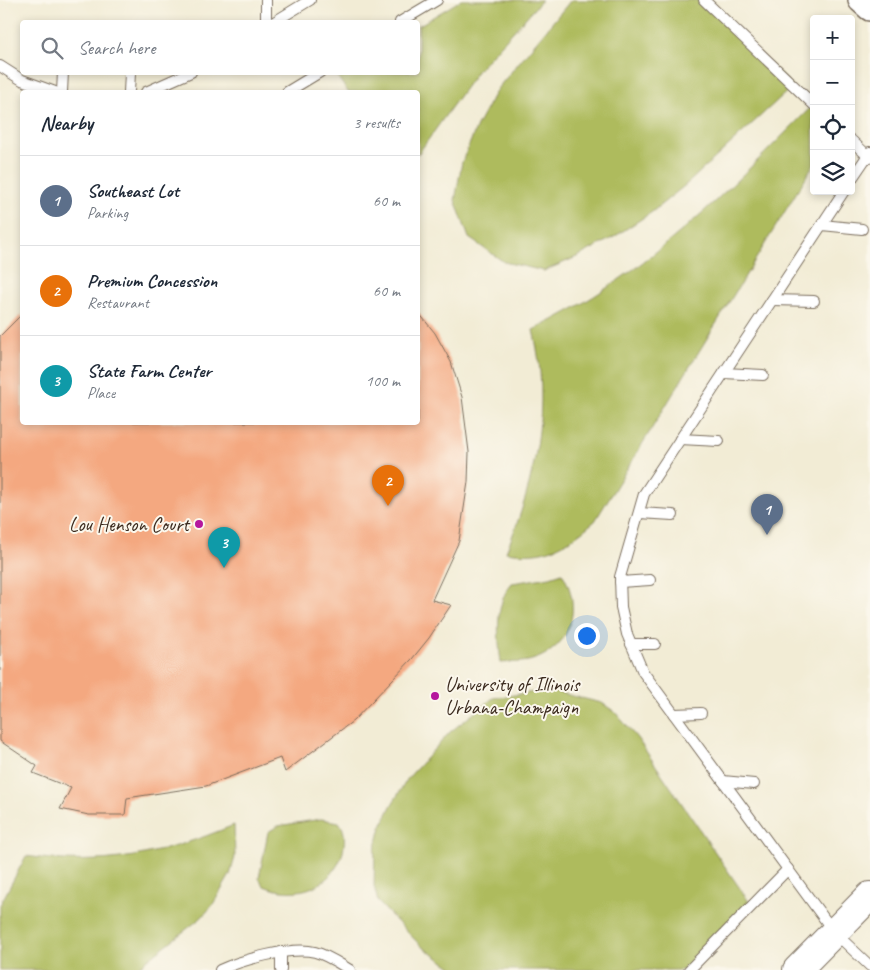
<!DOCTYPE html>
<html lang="en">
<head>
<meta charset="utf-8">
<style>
	body { margin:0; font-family:Caveat,sans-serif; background:#f2f2f3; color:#1f2937 }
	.controls { position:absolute; right:15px; top:15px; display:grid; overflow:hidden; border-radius:5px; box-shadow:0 2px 8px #0003 }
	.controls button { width:45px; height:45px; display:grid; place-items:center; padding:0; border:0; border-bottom:1px solid #e0e1e3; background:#fff; color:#1f2937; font:25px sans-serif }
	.you { position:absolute; left:586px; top:635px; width:18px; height:18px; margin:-12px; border:4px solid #fff; border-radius:50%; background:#1a73e8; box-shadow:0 0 0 8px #1a73e833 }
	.badge { display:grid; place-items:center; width:32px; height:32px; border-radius:50%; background:#b45309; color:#fff; font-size:16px; font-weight:700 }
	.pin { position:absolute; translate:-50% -41px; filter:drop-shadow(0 1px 2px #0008) }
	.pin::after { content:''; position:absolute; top:26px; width:18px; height:15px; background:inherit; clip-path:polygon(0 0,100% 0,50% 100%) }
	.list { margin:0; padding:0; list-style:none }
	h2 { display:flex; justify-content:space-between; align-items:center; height:65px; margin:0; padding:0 20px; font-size:21px }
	h2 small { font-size:16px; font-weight:400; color:#747a83 }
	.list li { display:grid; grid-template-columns:32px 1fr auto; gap:15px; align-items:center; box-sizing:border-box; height:90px; padding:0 20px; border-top:1px solid #e0e1e3 }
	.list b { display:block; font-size:19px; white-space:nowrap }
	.list p { margin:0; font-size:16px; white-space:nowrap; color:#747a83 }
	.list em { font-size:16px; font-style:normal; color:#747a83 }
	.icon { flex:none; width:28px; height:28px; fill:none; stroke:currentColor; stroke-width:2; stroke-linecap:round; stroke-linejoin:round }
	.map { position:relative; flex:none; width:870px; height:970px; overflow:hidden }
	.search { position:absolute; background:#fff; box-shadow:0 2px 8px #0003; left:20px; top:20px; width:400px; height:55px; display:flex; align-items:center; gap:12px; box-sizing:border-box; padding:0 18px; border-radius:5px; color:#747a83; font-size:19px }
	.panel { position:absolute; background:#fff; box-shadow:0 2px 8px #0003; left:20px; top:90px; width:400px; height:335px; border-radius:5px }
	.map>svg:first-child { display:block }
	.green { fill:#aebb5d; stroke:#74723e }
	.building { fill:#f4a880 }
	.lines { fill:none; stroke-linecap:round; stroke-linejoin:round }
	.service-casing { stroke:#7b6e5e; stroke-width:12 }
	.tertiary-casing { stroke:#7b6e5e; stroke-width:28 }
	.secondary-casing { stroke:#7b6e5e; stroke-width:30 }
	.service { stroke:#fff; stroke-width:10 }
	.tertiary { stroke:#fff; stroke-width:25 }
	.secondary { stroke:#fff; stroke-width:28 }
	.poi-dot { fill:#b5179e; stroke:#fbf7ec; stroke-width:2 }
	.labels { text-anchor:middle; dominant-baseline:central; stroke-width:4; stroke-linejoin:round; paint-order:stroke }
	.poi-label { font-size:20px; fill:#3b2a1e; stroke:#fbf7ec; text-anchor:end }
</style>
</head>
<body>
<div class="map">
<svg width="870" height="970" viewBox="0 0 870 970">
	<rect width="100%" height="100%" fill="#fbf7ec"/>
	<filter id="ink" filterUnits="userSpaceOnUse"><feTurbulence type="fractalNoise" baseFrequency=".02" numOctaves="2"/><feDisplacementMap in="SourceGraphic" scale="10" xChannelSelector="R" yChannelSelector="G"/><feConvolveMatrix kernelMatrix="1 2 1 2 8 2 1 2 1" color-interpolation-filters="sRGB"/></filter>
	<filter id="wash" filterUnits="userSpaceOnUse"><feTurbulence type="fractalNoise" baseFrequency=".0096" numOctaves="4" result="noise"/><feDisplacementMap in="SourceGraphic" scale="20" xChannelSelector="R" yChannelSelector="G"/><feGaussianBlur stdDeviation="1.12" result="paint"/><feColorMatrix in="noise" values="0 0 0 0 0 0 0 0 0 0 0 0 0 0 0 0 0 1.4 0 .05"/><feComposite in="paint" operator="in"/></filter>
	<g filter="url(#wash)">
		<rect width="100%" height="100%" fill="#f2ecd5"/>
		<g class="green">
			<path d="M461,0H542L478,70L418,154V92H348L337,76L342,72H418V26Z"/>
			<path d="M571,0H704L793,86L688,183L652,212L614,237L579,256L544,271L504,262L469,238L455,200L462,162L477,126L497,89Z"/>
			<path d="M813,105L814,164L595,521C565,546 547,558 506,552C535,482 552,405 533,330C646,276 726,192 813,105Z"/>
			<path d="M562,573C583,606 572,648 532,660C522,663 511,662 501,663C498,637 494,604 512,583L550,577Z"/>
			<path d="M548,690L602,703L615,712L637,738L752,906L689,970H456L421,946L378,902L374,886L375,850L381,827L391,806L408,778L450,732L493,698Z"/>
			<path d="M321,819L339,822C346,831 345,841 343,852C333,887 297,900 264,886L259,878L268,832L278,826Z"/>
			<path d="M234,825L235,857L230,875L212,906L201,918L134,970H0V905L26,856C105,868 161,855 234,825Z"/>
		</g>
		<g id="blocks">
			<path class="building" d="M418,312L435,333L451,362L462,397L469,452L468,482L459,541L432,600L451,605L429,638L412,659L353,721L285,772L280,758L206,786L127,798L125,815H89L60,809L71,788L33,773L37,766L0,741V336L22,314V422H418Z"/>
		</g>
	</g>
	<g filter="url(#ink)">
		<use href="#blocks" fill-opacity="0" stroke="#7b6e5e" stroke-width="1"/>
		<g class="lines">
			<defs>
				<g id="service">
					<path d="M704,0L814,105"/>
					<path d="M266,22V0"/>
					<path d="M274,22L310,0"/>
					<path d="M400,22L437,0"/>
					<path d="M0,66L22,80L55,92"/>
					<path d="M62,92L63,72"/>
					<path d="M129,92L130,73"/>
					<path d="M146,92L191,72"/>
					<path d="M287,92L320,72"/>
					<path d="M851,140L870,158"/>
					<path d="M851,180L870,152"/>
					<path d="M844,191L644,494L620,577L621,607L627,634L643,672L834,932L870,966"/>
					<path d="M822,225L862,229"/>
					<path d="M772,300L814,301"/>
					<path d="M724,373L763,375"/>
					<path d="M680,439L719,441"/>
					<path d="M639,513L673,515"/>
					<path d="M620,582L650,580"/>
					<path d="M631,644H655"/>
					<path d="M674,714L701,713"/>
					<path d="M723,781L754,784"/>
					<path d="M220,970C241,960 292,946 315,952C327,955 340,964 350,970"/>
					<path d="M281,970V952"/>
					<path d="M689,970L788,869"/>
				</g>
				<path id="tertiary" d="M861,0L870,8"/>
				<path id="secondary" d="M797,970L870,896"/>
			</defs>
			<use href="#service" class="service-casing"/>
			<use href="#tertiary" class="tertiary-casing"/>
			<use href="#secondary" class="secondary-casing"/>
			<use href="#service" class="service"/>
			<use href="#tertiary" class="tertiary"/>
			<use href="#secondary" class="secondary"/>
		</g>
	</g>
	<g class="poi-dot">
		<circle cx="199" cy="524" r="5"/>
		<circle cx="435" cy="696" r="5"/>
	</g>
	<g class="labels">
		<g class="poi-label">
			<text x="189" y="524">Lou Henson Court</text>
			<text x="445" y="684" text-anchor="start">University of Illinois<tspan x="445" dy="23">Urbana-Champaign</tspan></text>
		</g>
	</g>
</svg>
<div class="controls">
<button>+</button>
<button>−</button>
<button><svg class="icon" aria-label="locate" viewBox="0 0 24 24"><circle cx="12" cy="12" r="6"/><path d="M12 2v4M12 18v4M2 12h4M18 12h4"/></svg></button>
<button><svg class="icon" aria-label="layers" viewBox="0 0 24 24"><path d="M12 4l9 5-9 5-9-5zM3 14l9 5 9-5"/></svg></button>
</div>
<div class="you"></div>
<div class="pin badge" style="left:767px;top:535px;background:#5c6f8a">1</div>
<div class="pin badge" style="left:388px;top:506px;background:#e8710a">2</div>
<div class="pin badge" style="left:224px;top:568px;background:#0f9aa8">3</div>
<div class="search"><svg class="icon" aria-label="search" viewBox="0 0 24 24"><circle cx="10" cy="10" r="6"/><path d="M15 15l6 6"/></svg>Search here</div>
<section class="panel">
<h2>Nearby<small>3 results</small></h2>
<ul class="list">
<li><span class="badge" style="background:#5c6f8a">1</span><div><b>Southeast Lot</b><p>Parking</p></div><em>60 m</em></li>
<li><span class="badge" style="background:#e8710a">2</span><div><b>Premium Concession</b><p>Restaurant</p></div><em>60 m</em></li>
<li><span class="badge" style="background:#0f9aa8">3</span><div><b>State Farm Center</b><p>Place</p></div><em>100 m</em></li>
</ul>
</section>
</div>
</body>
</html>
